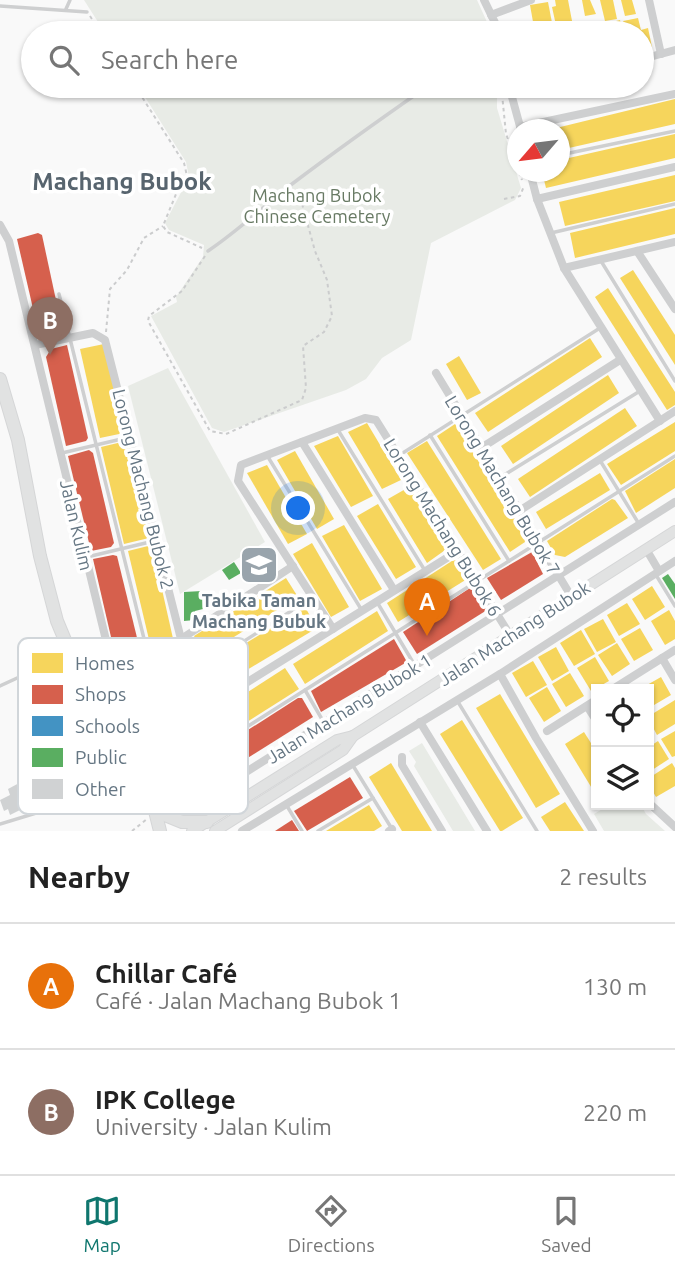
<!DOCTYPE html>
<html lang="en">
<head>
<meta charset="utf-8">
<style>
	body { margin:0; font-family:Ubuntu,sans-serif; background:#f2f2f2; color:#222 }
	.controls { position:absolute; right:21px; bottom:21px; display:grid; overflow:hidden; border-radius:0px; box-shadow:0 2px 5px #0004 }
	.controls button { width:63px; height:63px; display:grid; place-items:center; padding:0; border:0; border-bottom:2px solid #e0e0e0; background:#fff; color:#222; font:35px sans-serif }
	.compass { position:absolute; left:507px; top:119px; width:63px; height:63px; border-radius:50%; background:#fff; box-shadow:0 2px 5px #0004; rotate:242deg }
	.you { position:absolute; left:299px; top:509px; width:24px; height:24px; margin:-18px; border:5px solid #fff; border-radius:50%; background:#1a73e8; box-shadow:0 0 0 10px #1a73e833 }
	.badge { display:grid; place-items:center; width:46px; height:46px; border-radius:50%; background:#0f766e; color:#fff; font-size:23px; font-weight:700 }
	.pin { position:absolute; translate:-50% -58px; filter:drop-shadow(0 2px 4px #0008) }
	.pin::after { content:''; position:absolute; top:37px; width:24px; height:21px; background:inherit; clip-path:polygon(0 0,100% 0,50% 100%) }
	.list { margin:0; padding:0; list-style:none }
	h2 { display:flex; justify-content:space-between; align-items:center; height:91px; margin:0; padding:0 28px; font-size:30px }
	h2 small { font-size:23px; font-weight:400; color:#767676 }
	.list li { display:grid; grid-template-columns:46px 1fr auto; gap:21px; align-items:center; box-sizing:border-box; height:126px; padding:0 28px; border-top:2px solid #e0e0e0 }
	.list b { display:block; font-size:26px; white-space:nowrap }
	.list p { margin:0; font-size:23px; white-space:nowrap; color:#767676 }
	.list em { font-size:23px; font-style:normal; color:#767676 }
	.icon { flex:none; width:38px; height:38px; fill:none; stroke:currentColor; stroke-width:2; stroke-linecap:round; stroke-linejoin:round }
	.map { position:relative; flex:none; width:675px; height:831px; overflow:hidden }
	.search { position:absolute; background:#fff; box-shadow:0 2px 5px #0004; left:21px; right:21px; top:21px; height:77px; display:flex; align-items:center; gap:18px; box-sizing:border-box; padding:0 24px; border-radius:38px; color:#767676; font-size:26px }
	.sheet { height:343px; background:#fff }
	nav { display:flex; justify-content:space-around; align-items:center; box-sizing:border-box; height:98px; border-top:2px solid #e0e0e0; background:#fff; font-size:19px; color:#767676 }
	nav a { display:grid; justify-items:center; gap:4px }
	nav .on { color:#0f766e }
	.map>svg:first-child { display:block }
	.green { fill:#e8ebe6 }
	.homes { fill:#f6d55c }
	.shops { fill:#d6604d }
	.schools { fill:#4393c3 }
	.public { fill:#5aae61 }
	.building { fill:#d0d2d3 }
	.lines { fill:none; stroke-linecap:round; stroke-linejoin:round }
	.secondary-casing { stroke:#d5d6d7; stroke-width:12 }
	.primary-casing { stroke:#d5d6d7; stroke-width:14 }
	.path { stroke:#cbcccd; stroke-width:2; stroke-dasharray:3.5 3.5; stroke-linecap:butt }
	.lane { stroke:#cecfd0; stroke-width:3.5 }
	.street { stroke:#cecfd0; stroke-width:8 }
	.secondary { stroke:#e1e2e2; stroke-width:10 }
	.primary { stroke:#e1e2e2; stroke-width:12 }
	.labels { text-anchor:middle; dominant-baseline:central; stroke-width:7; stroke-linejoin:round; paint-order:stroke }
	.park-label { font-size:18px; fill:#687a64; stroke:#fff }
	.street-label { font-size:18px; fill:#657683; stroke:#fff }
	.poi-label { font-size:18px; font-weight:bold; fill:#657683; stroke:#fff }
	.district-label { font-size:24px; font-weight:bold; fill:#57646e; stroke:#fff }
	.key { fill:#fff; stroke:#d1d6da; stroke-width:2 }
	.key-label { font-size:19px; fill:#657683 }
</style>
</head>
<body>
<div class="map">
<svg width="675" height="831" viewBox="0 0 675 831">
	<rect width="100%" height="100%" fill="#f9f9f9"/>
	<g class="green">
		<path d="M84,0H477L492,33H105Z"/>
		<path d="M138,86H497V108L521,188L515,200L431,243L411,340L382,358L366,379L346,390L224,432L212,428L151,316L177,302L176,297L203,257L204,245L169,230L165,223L189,177L186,162Z"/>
		<path d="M168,368L265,542L180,594L128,386Z"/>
		<path d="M422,743L475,831H453L414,766L416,762L409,751Z"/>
		<path d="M609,805H641L646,814L665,831H604L594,814Z"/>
	</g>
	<g class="homes">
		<path d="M555,0H568L573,26L557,30L552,7L556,6Z"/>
		<path d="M582,0H590L596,14L585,16Z"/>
		<path d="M600,0H613L617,19L605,21Z"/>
		<path d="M621,0H632L636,14L625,16Z"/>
		<path d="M548,2L554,33H535L530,5Z"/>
		<path d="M638,18L641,30L648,28L652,47L642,48V33H626L623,21Z"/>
		<path d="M620,20L623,33H602V31L605,30L604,24Z"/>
		<path d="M599,24L601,33H580L579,29Z"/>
		<path d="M675,99V124L560,150V130H548Z"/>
		<path d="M675,134V158L546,188L542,172H560V160Z"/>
		<path d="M675,175V201L565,226L559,202Z"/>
		<path d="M675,208V234L575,258L570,233Z"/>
		<path d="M633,270L675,335V365L620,278Z"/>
		<path d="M608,288L675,392V405L667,410L595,297Z"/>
		<path d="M590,338L602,357L488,432L475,413Z"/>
		<path d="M104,344L124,433L100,438L80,349Z"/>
		<path d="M459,356L481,393L467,400L446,364Z"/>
		<path d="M608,375L619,393L513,464L501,446Z"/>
		<path d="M625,408L637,426L530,497L518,479Z"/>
		<path d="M675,422V451L621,485L607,464Z"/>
		<path d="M367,423L401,480L382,489L348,432Z"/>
		<path d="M455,424L528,540L510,552L437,436Z"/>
		<path d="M338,436L373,496L351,507L314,446Z"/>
		<path d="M126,441L149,538L124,544L101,447Z"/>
		<path d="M427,441L501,559L483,570L407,453Z"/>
		<path d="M295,451L334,519L317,529L277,460Z"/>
		<path d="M675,459V488L636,513L625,491Z"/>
		<path d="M267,465L307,534L288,544L247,473Z"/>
		<path d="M600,473L610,490L546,529L536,512Z"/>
		<path d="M409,487L448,548L427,563L388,499Z"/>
		<path d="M612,499L615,500L628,518L565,557L555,555L547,541Z"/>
		<path d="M378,504L416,567L396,579L357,516Z"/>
		<path d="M344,525L382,589L360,601L322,536Z"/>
		<path d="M312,543L349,607L331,617L293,554Z"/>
		<path d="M152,545L174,643L151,648L128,551Z"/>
		<path d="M455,559L467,579L398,622L387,603Z"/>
		<path d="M286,578L298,597L205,655L194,636Z"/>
		<path d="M652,586L665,607L645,620L632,599Z"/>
		<path d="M627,603L640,624L619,636L607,615Z"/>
		<path d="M305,607L317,628L222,685L210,665Z"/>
		<path d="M669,610L675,621V639L665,645L651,621Z"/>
		<path d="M377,611L388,631L305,684L293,664Z"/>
		<path d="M603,619L616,642L597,652L584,629Z"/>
		<path d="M640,628L653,650L634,661L621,639Z"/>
		<path d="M581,630L595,654L574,666L560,643Z"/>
		<path d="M617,643L630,664L612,676L598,655Z"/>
		<path d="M556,647L569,671L552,681L538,657Z"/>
		<path d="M595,657L609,681L591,691L577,668Z"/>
		<path d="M533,661L547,685L526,697L512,673Z"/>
		<path d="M285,668L299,689L214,743L201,722Z"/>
		<path d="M570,673L584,696L566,707L552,684Z"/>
		<path d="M661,677L671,695L649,708V689H640Z"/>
		<path d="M547,687L561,711L544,722L529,698Z"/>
		<path d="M500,694L560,794L536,808L476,708Z"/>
		<path d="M675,700V724L657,735L649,720V716Z"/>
		<path d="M462,720L523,818L502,831H500L440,734Z"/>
		<path d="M675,731V756L672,757L661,739Z"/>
		<path d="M584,732L596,751V795L565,744Z"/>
		<path d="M658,741L669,759L649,772V747Z"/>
		<path d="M391,763L432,831H402L369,777Z"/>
		<path d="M672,763L675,768V786L656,797L649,785V778Z"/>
		<path d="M565,802L584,831H550L541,817Z"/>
		<path d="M369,805L382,826L374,831H326Z"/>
	</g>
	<g class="shops">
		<path d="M38,233L42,235L62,328L47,332L37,326L17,239Z"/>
		<path d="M67,345L88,438L86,441L66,446L46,357L51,349Z"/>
		<path d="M89,450L93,453L114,543L111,547L91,551L68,456Z"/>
		<path d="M532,552L543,574L501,600L487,578Z"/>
		<path d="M113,555L117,556L141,654L138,658L117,663L93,559Z"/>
		<path d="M473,586L487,610L417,654L403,632Z"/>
		<path d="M394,639L407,662L321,712L311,691Z"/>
		<path d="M298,698H302L313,717L222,774L212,753Z"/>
		<path d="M350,777L363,798L307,831L294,811Z"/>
		<path d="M292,820L299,831H275Z"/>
	</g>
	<path class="schools" d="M260,546L266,556L262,558L271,572L260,579L245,555Z"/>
	<g class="public">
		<path d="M234,562L241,573L229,580L222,570Z"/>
		<path d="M668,574L675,584V599L662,578Z"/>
		<path d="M202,591L203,609L195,611V620L184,621V592Z"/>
	</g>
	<path class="building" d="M21,782L35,807L24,813L22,809L10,815L8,809L4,811L0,800L10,795L8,789Z"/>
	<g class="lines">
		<defs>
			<g id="secondary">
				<path d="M192,831L337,740L353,736L675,531"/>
				<path d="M215,831L343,750L353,736"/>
			</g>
			<g id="primary">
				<path d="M0,379L18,440L40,556L57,621L89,698L155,811L160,831"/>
				<path d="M155,811L182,822H207"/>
			</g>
		</defs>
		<use href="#secondary" class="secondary-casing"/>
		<use href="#primary" class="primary-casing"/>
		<g class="path">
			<path d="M90,16L101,33"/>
			<path d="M135,86L184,163L187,176L176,194L163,226L167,232L202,248"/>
			<path d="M502,94L506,134L518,167"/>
			<path d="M519,172L522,180"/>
			<path d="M504,199L520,196L524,186"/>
			<path d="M205,256L182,291L149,316L148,321L210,431L226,434L302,400L306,388L303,346L324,332L332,316L327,280L315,251L298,189"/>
			<path d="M106,332L110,289L127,270L144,238L163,226"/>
			<path d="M132,831L147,819"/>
		</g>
		<g class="lane">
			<path d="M0,6L87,12"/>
			<path d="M66,9L70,0"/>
			<path d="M560,155L675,131"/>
			<path d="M551,233L675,204"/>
			<path d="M208,251C238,231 264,206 292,184C337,150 382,118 428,86"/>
			<path d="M601,261L675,381"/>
			<path d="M59,294L150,663L220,778L228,782"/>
			<path d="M338,430L424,569"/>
			<path d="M430,435L509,561"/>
			<path d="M62,453L130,437"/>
			<path d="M398,456L600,328"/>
			<path d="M268,457L361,609"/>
			<path d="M601,462L639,524"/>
			<path d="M501,477L640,391"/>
			<path d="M87,557L154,541"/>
			<path d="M656,575L675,606"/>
			<path d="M377,602L414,664"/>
			<path d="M199,670L313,597"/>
			<path d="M115,673L150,663"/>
			<path d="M0,686L28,673L69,659"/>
			<path d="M305,690L323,721"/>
			<path d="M458,702L537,831"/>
			<path d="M204,754L675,456"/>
			<path d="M352,764L392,829"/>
			<path d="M287,806L302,831"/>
			<path d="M0,824L69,803L132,775"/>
			<path d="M318,831L373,798"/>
		</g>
		<g class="street">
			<path d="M484,0L500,33"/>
			<path d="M649,0L661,54"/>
			<path d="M491,15L531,0"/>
			<path d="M642,59L675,50"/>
			<path d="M509,86L521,130"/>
			<path d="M520,127L675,94"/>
			<path d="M530,172L537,199L564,268L660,421"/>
			<path d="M537,199L675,167"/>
			<path d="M0,225L9,241L114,673L189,799L200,801L675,502"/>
			<path d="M637,251L675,309"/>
			<path d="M564,268L675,242"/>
			<path d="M35,345L93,333L105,340L181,639L197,671L216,702"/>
			<path d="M436,373L571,596"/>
			<path d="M302,442L394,590"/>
			<path d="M481,448L620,360"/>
			<path d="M519,511L675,411"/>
			<path d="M646,549L659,571"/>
			<path d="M333,629L238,481L241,465L365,418L376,420L510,635"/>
			<path d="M181,639L293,566"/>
			<path d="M662,658L675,680"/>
			<path d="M500,674L536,738L593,831"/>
			<path d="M613,689L675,650"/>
			<path d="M587,706L596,720"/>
			<path d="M420,722L487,831"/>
			<path d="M547,731L596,700"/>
			<path d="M153,741L458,551"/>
			<path d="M402,757V765L442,831"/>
			<path d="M230,783L241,800"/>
			<path d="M649,803L675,827"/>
			<path d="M242,831L500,674L675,561"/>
			<path d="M389,831L392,829"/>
		</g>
		<use href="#secondary" class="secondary"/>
		<use href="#primary" class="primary"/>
	</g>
	<defs>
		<symbol id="school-square" viewBox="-11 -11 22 22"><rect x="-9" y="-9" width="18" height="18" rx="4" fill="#99a4ac" stroke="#fff"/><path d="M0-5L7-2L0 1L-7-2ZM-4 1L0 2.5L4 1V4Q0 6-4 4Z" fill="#fff"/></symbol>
	</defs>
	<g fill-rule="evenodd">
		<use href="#school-square" x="237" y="543" width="44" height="44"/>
	</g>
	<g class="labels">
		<g class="park-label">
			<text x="317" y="195">Machang Bubok<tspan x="317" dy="21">Chinese Cemetery</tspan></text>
		</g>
		<g class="street-label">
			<text transform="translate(503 485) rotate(59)">Lorong Machang Bubok 7</text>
			<text transform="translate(144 489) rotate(76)">Lorong Machang Bubok 2</text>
			<text transform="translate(77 525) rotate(77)">Jalan Kulim</text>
			<text transform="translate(443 527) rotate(58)">Lorong Machang Bubok 6</text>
			<text transform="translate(514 633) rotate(-33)">Jalan Machang Bubok</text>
			<text transform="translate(349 708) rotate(-32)">Jalan Machang Bubok 1</text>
		</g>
		<g class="poi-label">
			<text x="259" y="600">Tabika Taman<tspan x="259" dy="21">Machang Bubuk</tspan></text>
		</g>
		<g class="district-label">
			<text x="122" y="181">Machang Bubok</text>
		</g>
	</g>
	<rect x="18" y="638" width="230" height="176" rx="10" class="key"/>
	<rect x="32" y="653" width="31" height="20" fill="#f6d55c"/>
	<rect x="32" y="685" width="31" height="19" fill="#d6604d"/>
	<rect x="32" y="716" width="31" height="20" fill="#4393c3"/>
	<rect x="32" y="748" width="31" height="19" fill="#5aae61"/>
	<rect x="32" y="779" width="31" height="20" fill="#d0d2d3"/>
	<g class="key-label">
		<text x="75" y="670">Homes</text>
		<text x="75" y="701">Shops</text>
		<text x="75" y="733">Schools</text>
		<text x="75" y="764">Public</text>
		<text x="75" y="796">Other</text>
	</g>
</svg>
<div class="controls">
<button><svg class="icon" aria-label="locate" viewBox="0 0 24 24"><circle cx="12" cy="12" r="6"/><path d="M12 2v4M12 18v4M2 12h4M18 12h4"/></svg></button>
<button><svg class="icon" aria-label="layers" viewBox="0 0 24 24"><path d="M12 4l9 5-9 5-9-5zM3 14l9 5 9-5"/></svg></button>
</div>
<svg class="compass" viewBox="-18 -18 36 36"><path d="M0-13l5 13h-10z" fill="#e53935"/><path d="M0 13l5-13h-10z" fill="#767676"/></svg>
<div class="you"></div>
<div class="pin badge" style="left:427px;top:636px;background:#e8710a">A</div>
<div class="pin badge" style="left:50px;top:355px;background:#8d6e63">B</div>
<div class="search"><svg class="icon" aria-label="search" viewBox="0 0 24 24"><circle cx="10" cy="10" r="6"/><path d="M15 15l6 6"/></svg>Search here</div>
</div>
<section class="sheet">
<h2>Nearby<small>2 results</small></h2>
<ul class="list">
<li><span class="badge" style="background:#e8710a">A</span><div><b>Chillar Café</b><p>Café · Jalan Machang Bubok 1</p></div><em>130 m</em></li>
<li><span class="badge" style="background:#8d6e63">B</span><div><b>IPK College</b><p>University · Jalan Kulim</p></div><em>220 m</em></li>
</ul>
</section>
<nav>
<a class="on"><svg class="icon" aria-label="map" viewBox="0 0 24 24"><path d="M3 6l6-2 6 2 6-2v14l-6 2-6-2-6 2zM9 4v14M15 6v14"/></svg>Map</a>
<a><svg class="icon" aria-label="directions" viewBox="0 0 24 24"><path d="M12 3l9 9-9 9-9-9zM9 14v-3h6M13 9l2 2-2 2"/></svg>Directions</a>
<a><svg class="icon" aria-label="saved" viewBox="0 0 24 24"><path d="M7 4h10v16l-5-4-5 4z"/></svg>Saved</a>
</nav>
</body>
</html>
